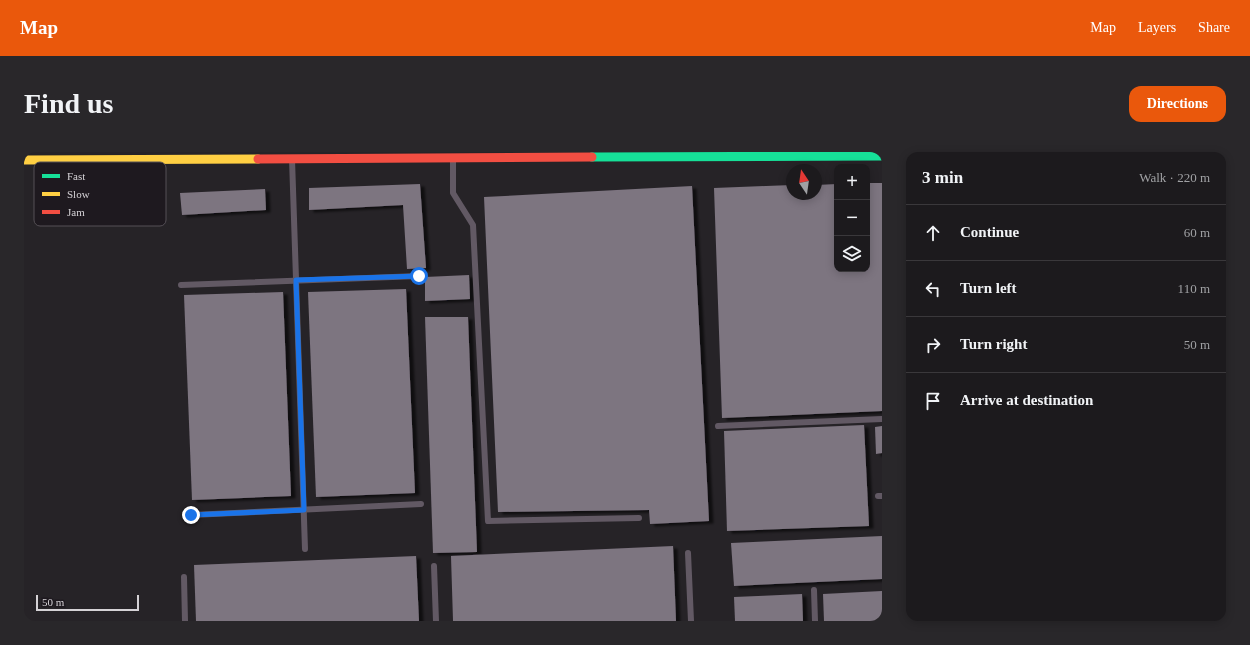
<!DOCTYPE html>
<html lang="en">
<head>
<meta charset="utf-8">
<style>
	body { margin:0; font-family:Georgia,serif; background:#29272a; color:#f1f3f6 }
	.controls { position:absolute; right:12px; top:12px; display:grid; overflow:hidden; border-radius:8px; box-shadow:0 2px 10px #0003 }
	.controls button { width:36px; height:36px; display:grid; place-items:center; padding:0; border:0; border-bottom:1px solid #3a383b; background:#1c1a1d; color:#f1f3f6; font:20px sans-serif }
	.compass { position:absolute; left:762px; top:12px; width:36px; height:36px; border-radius:50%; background:#1c1a1d; box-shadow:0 2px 10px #0003; rotate:347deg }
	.scale { position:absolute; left:12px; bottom:10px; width:103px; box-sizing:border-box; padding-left:4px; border:2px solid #d5d2d6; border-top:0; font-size:11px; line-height:14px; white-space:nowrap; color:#d5d2d6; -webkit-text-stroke:3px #1e191f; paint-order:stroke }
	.stop { position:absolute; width:12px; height:12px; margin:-9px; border:3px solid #1a73e8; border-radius:50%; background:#fff }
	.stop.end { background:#1a73e8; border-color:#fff; box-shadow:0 1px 4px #0008 }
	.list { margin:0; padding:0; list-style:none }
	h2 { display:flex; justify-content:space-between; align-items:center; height:52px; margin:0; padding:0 16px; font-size:17px }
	h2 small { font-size:13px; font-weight:400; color:#a0a1a4 }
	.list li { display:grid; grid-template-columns:26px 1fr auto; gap:12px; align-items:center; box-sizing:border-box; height:56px; padding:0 16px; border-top:1px solid #3a383b }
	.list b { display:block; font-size:15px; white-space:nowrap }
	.list em { font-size:13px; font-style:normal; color:#a0a1a4 }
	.icon { flex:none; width:22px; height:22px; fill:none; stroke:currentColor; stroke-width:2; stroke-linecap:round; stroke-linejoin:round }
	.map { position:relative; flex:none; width:858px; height:469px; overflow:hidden; border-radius:12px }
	header { display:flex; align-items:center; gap:24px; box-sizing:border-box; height:56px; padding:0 20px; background:#ea580c; color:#fff }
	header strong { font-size:19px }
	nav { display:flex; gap:22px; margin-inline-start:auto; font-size:14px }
	.intro { display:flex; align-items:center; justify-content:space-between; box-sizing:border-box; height:96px; padding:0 24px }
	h1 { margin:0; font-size:28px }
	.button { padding:10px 18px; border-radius:12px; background:#ea580c; color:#fff; font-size:14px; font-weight:700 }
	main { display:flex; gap:24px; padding:0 24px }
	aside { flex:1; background:#1c1a1d; border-radius:12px; box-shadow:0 2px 10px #0003 }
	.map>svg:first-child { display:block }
	.building { fill:#7d7480; filter:url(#shadow) }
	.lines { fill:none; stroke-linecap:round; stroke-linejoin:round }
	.lane { stroke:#625964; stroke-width:6 }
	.fast { stroke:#16e098; stroke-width:9 }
	.slow { stroke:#ffcf43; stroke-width:9 }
	.jam { stroke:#f24e42; stroke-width:9 }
	.route { stroke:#1a73e8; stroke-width:5 }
	.key { fill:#1e191f; stroke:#555056; stroke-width:1 }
	.key-label { font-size:11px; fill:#d5d2d6 }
</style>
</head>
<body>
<header>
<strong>Map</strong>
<nav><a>Map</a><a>Layers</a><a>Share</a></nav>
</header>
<div class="intro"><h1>Find us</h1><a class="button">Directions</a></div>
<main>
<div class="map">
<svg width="858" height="469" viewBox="0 0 858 469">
	<defs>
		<filter id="shadow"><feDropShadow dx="4.5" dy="2.5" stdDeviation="1" flood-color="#0009"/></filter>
	</defs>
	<rect width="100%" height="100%" fill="#262327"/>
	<g class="building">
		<path d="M843,31H858V259L698,266L690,36L768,33V42H792V33L813,32V117H843Z"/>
		<path d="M396,32L402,116L383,117L379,53L285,58V36Z"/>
		<path d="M668,34L685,369L626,372L625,358L474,360L460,45Z"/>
		<path d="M241,37L242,58L158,63L156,41Z"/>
		<path d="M445,123L446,147L401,149V125Z"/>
		<path d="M382,137L391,341L292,345L284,140Z"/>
		<path d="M259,140L267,344L168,348L160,143Z"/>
		<path d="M401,165H444L453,400L409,401Z"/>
		<path d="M840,273L845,374L703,379L700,279Z"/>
		<path d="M858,274V301L852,302L851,275Z"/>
		<path d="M858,384V427L710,434L707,391Z"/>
		<path d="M649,394L652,469H429L427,404Z"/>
		<path d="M392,404L395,469H172L170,413Z"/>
		<path d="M858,439V469H800L799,442Z"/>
		<path d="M778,442L779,469H711L710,445Z"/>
	</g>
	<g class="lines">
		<g class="lane">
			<path d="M268,7L281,397"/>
			<path d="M429,7V41L449,73L464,369L615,366"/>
			<path d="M157,133L395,124"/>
			<path d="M694,274L858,267"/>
			<path d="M854,344H858"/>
			<path d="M167,363L397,352"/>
			<path d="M664,401L667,469"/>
			<path d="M410,414L412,469"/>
			<path d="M160,425L161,469"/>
			<path d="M790,438L791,469"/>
		</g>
		<path class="fast" d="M568,5L858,4"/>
		<path class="slow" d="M0,8L234,7"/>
		<path class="jam" d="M234,7L568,5"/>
	</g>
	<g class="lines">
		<path class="route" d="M167,363L280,358L272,128L395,124"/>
	</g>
	<rect x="10" y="10" width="132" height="64" rx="6" class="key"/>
	<rect x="18" y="22" width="18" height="4" fill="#16e098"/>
	<rect x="18" y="40" width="18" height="4" fill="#ffcf43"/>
	<rect x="18" y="58" width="18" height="4" fill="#f24e42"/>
	<g class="key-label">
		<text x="43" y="28">Fast</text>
		<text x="43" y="46">Slow</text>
		<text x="43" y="64">Jam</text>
	</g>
</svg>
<div class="controls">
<button>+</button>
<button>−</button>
<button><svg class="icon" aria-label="layers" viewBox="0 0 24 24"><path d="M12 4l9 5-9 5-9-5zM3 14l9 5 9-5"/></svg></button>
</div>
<svg class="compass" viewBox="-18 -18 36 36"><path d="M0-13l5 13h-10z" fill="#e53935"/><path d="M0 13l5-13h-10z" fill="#a0a1a4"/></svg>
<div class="scale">50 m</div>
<div class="stop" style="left:395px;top:124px"></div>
<div class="stop end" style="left:167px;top:363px"></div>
</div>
<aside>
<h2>3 min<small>Walk · 220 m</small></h2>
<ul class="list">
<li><svg class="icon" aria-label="ahead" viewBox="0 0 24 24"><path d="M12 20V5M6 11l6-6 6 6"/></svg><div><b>Continue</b></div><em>60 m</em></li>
<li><svg class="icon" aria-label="left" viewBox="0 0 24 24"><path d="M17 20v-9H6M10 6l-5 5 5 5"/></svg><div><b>Turn left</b></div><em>110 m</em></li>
<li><svg class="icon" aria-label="right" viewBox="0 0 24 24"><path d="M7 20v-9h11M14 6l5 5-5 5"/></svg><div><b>Turn right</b></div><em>50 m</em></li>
<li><svg class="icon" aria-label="arrive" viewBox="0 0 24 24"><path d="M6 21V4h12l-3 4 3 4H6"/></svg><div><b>Arrive at destination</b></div></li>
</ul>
</aside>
</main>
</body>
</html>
